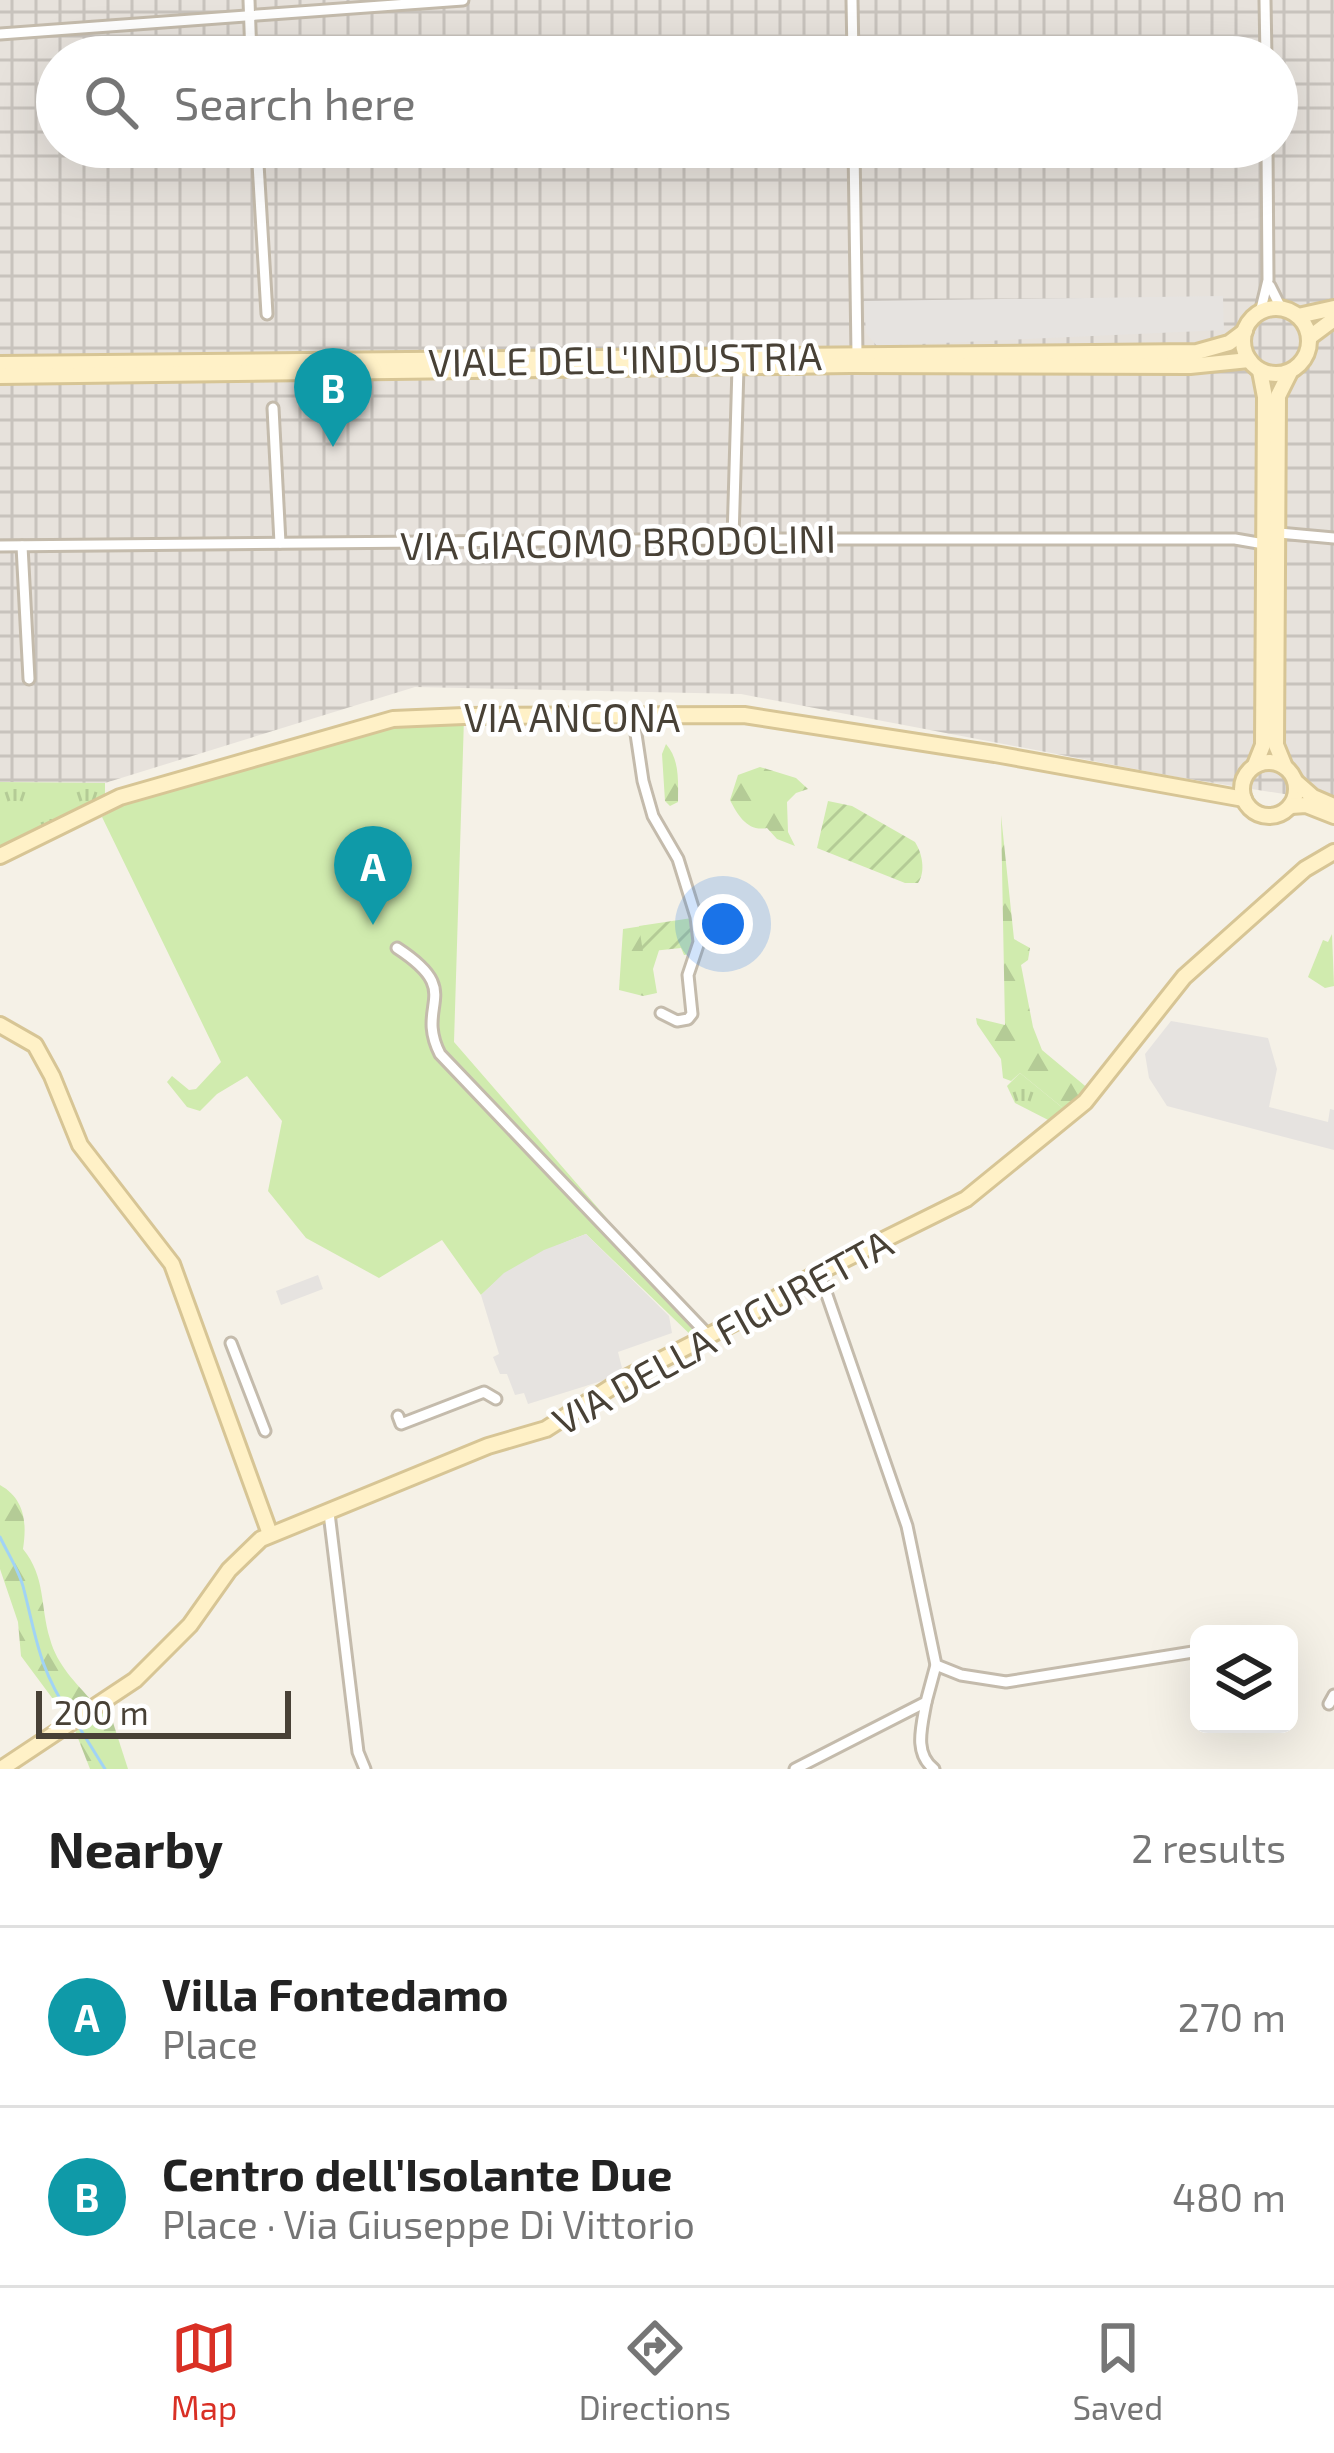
<!DOCTYPE html>
<html lang="en">
<head>
<meta charset="utf-8">
<style>
	body { margin:0; font-family:"Exo 2",sans-serif; background:#f2f2f2; color:#222 }
	.controls { position:absolute; right:36px; bottom:36px; display:grid; overflow:hidden; border-radius:18px; box-shadow:0 12px 48px #0002 }
	.controls button { width:108px; height:108px; display:grid; place-items:center; padding:0; border:0; border-bottom:3px solid #e0e0e0; background:#fff; color:#222; font:60px sans-serif }
	.scale { position:absolute; left:36px; bottom:30px; width:255px; box-sizing:border-box; padding-left:12px; border:6px solid #484136; border-top:0; font-size:33px; line-height:42px; white-space:nowrap; color:#484136; -webkit-text-stroke:9px #fff; paint-order:stroke }
	.you { position:absolute; left:723px; top:924px; width:42px; height:42px; margin:-30px; border:9px solid #fff; border-radius:50%; background:#1a73e8; box-shadow:0 0 0 18px #1a73e833 }
	.badge { display:grid; place-items:center; width:78px; height:78px; border-radius:50%; background:#d93025; color:#fff; font-size:39px; font-weight:700 }
	.pin { position:absolute; translate:-50% -99px; filter:drop-shadow(0 3px 6px #0008) }
	.pin::after { content:''; position:absolute; top:63px; width:42px; height:36px; background:inherit; clip-path:polygon(0 0,100% 0,50% 100%) }
	.list { margin:0; padding:0; list-style:none }
	h2 { display:flex; justify-content:space-between; align-items:center; height:156px; margin:0; padding:0 48px; font-size:51px }
	h2 small { font-size:39px; font-weight:400; color:#767676 }
	.list li { display:grid; grid-template-columns:78px 1fr auto; gap:36px; align-items:center; box-sizing:border-box; height:180px; padding:0 48px; border-top:3px solid #e0e0e0 }
	.list b { display:block; font-size:45px; white-space:nowrap }
	.list p { margin:0; font-size:39px; white-space:nowrap; color:#767676 }
	.list em { font-size:39px; font-style:normal; color:#767676 }
	.icon { flex:none; width:66px; height:66px; fill:none; stroke:currentColor; stroke-width:2; stroke-linecap:round; stroke-linejoin:round }
	.map { position:relative; flex:none; width:1334px; height:1769px; overflow:hidden }
	.search { position:absolute; background:#fff; box-shadow:0 12px 48px #0002; left:36px; right:36px; top:36px; height:132px; display:flex; align-items:center; gap:30px; box-sizing:border-box; padding:0 42px; border-radius:66px; color:#767676; font-size:45px }
	.sheet { height:516px; background:#fff }
	nav { display:flex; justify-content:space-around; align-items:center; box-sizing:border-box; height:168px; border-top:3px solid #e0e0e0; background:#fff; font-size:33px; color:#767676 }
	nav a { display:grid; justify-items:center; gap:6px }
	nav .on { color:#d93025 }
	.map>svg:first-child { display:block }
	.industrial { fill:url(#industrial-grid); fill-rule:evenodd }
	.grass { fill:url(#grass-tufts) }
	.forest { fill:url(#forest-firs) }
	.park { fill:#d0ebae }
	.garden { fill:url(#garden-furrows) }
	.parking { fill:#e6e3e0 }
	.lines { fill:none; stroke-linecap:round; stroke-linejoin:round }
	.stream { stroke:#a1d3f5; stroke-width:3 }
	.street-casing { stroke:#c4bbac; stroke-width:15 }
	.secondary-casing { stroke:#d7c595; stroke-width:20 }
	.street { stroke:#fff; stroke-width:9 }
	.secondary { stroke:#fff1c7; stroke-width:14 }
	.labels { text-anchor:middle; dominant-baseline:central; stroke-width:9; stroke-linejoin:round; paint-order:stroke }
	.street-label { font-size:39px; fill:#484136; stroke:#fff }
</style>
</head>
<body>
<div class="map">
<svg width="1334" height="1769" viewBox="0 0 1334 1769">
	<defs>
		<pattern id="industrial-grid" width="8" height="8" patternUnits="userSpaceOnUse" patternTransform="scale(3)"><rect width="8" height="8" fill="#e7e2dc"/><path d="M0 4h8M4 0v8" fill="none" stroke="#c8c3bd"/></pattern>
		<pattern id="grass-tufts" width="24" height="20" patternUnits="userSpaceOnUse" patternTransform="scale(3)"><rect width="24" height="20" fill="#d0ebae"/><path d="M3 7l-1-3M5 7V3M7 7l1-3M15 17l-1-3M17 17v-4M19 17l1-3" fill="none" stroke="#b4cb96"/></pattern>
		<pattern id="forest-firs" width="22" height="20" patternUnits="userSpaceOnUse" patternTransform="scale(3)"><rect width="22" height="20" fill="#d0ebae"/><path d="M5 1l3.5 6h-7zM16 11l3.5 6h-7z" fill="#b4cb96"/></pattern>
		<pattern id="garden-furrows" width="10" height="10" patternUnits="userSpaceOnUse" patternTransform="scale(3)"><rect width="10" height="10" fill="#d0ebae"/><path d="M-1 1l2-2M0 10L10 0M9 11l2-2" fill="none" stroke="#b4cb96"/></pattern>
	</defs>
	<rect width="100%" height="100%" fill="#f5f1e7"/>
	<path class="industrial" d="M0,0H1334V802L1177,777L741,694L415,687L105,783L0,782ZM57,57H1277V147H57Z"/>
	<g class="grass">
		<path d="M0,782L105,783V797L0,849Z"/>
		<path d="M1020,1073L1069,1113L1056,1124L1015,1103L1007,1086Z"/>
	</g>
	<g class="forest">
		<path d="M666,744C680,760 678,781 678,802L670,806L665,801L662,754Z"/>
		<path d="M760,767L796,778L808,789L796,793L787,802L788,832L795,846L777,839L767,828C748,832 738,816 730,800L738,775Z"/>
		<path d="M1001,815L1014,939L1030,948L1028,960L1021,965L1033,1027L1042,1050L1090,1090L1069,1113L1020,1073L1011,1081L1003,1078L1001,1059L977,1024L976,1018L1005,1025Z"/>
		<path d="M649,925L661,944L653,969L657,993L643,996L619,990L623,929Z"/>
		<path d="M0,1485C25,1499 27,1523 23,1549C46,1577 40,1606 50,1639C57,1665 76,1683 93,1702L67,1718L21,1656L18,1622L0,1569Z"/>
		<path d="M108,1707L128,1769H90L74,1728Z"/>
	</g>
	<g class="park">
		<path d="M464,718L454,1042L709,1336L697,1341L586,1234C546,1249 512,1265 481,1295L442,1240L379,1278L306,1238L268,1191L282,1121L247,1076L217,1094L200,1111L187,1107L167,1082L172,1076L189,1090L196,1089L221,1062L102,817L123,805L395,726Z"/>
		<path d="M1332,934L1334,986L1325,988L1308,977L1323,940L1328,942Z"/>
	</g>
	<g class="garden">
		<path d="M828,801L852,806L915,842C922,853 926,871 918,883H905L817,848Z"/>
		<path d="M692,918L696,937L691,954L684,955L681,948L643,952L639,926Z"/>
	</g>
	<g class="parking">
		<path d="M1223,296L1224,330L877,346L866,333L864,301Z"/>
		<path d="M1171,1021L1268,1038L1277,1069L1269,1107L1328,1122L1330,1109L1334,1110V1150L1167,1106L1149,1078L1145,1054Z"/>
		<path d="M586,1234L669,1316L672,1333L618,1352L622,1368L608,1379L528,1404L524,1393L515,1395L507,1374H500L493,1357L499,1354L481,1295L504,1273L544,1250Z"/>
		<path d="M318,1275L323,1289L281,1305L276,1291Z"/>
	</g>
	<g class="lines">
		<g class="stream">
			<path d="M0,1537C8,1554 20,1572 24,1590C37,1641 39,1668 70,1715"/>
			<path d="M79,1727L105,1769"/>
		</g>
		<defs>
			<g id="street">
				<path d="M249,0L251,57"/>
				<path d="M852,0L853,57"/>
				<path d="M1265,0L1266,57"/>
				<path d="M0,34L463,0"/>
				<path d="M257,147L267,314"/>
				<path d="M854,147L857,354"/>
				<path d="M1270,286L1281,308"/>
				<path d="M1260,313L1268,280L1267,147"/>
				<path d="M273,408L280,543"/>
				<path d="M1279,533L1334,538"/>
				<path d="M733,539L738,367"/>
				<path d="M0,546L733,539H1235L1264,544"/>
				<path d="M22,546L29,679"/>
				<path d="M633,714L643,781L653,816L678,859L696,917L699,942L688,975L692,1014L688,1019L677,1021L661,1013"/>
				<path d="M397,948C466,993 414,1003 440,1054L709,1336"/>
				<path d="M819,1272L907,1526L936,1665L961,1675L1006,1682L1199,1651"/>
				<path d="M231,1343L265,1431"/>
				<path d="M398,1416L401,1424L484,1392L496,1399"/>
				<path d="M329,1513L358,1752L365,1769"/>
				<path d="M926,1702C922,1726 913,1753 934,1769"/>
				<path d="M1329,1704L1334,1695"/>
				<path d="M795,1769L926,1702L936,1665"/>
			</g>
			<g id="secondary">
				<circle cx="1276" cy="341" r="33"/>
				<path d="M1298,316L1334,308"/>
				<path d="M1310,337L1334,319"/>
				<path d="M0,364L1197,352L1229,343L1245,331"/>
				<path d="M0,376L850,365L1190,366L1249,360"/>
				<circle cx="1269" cy="789" r="27"/>
				<path d="M1255,765L1263,745L1265,397L1260,371"/>
				<path d="M1285,767L1276,745L1278,396L1290,372"/>
				<path d="M1296,782L1313,797L1334,806"/>
				<path d="M1291,806L1306,805L1334,816"/>
				<path d="M0,856L120,797L393,719L464,716L744,715L995,754L1244,799"/>
				<path d="M0,1025L35,1045L52,1076L80,1145L172,1264L270,1534"/>
				<path d="M1,1769L135,1680L190,1625L229,1570L261,1539L488,1446L546,1429L624,1379L747,1316L819,1272L966,1199L1085,1102L1184,977L1305,869L1334,852"/>
			</g>
		</defs>
		<use href="#street" class="street-casing"/>
		<use href="#secondary" class="secondary-casing"/>
		<use href="#street" class="street"/>
		<use href="#secondary" class="secondary"/>
	</g>
	<g class="labels">
		<g class="street-label">
			<text transform="translate(625 358) rotate(-1)">VIALE DELL'INDUSTRIA</text>
			<text transform="translate(618 541) rotate(-1)">VIA GIACOMO BRODOLINI</text>
			<text x="572" y="716">VIA ANCONA</text>
			<text transform="translate(722 1331) rotate(-29)">VIA DELLA FIGURETTA</text>
		</g>
	</g>
</svg>
<div class="controls">
<button><svg class="icon" aria-label="layers" viewBox="0 0 24 24"><path d="M12 4l9 5-9 5-9-5zM3 14l9 5 9-5"/></svg></button>
</div>
<div class="scale">200 m</div>
<div class="you"></div>
<div class="pin badge" style="left:373px;top:925px;background:#0f9aa8">A</div>
<div class="pin badge" style="left:333px;top:447px;background:#0f9aa8">B</div>
<div class="search"><svg class="icon" aria-label="search" viewBox="0 0 24 24"><circle cx="10" cy="10" r="6"/><path d="M15 15l6 6"/></svg>Search here</div>
</div>
<section class="sheet">
<h2>Nearby<small>2 results</small></h2>
<ul class="list">
<li><span class="badge" style="background:#0f9aa8">A</span><div><b>Villa Fontedamo</b><p>Place</p></div><em>270 m</em></li>
<li><span class="badge" style="background:#0f9aa8">B</span><div><b>Centro dell'Isolante Due</b><p>Place · Via Giuseppe Di Vittorio</p></div><em>480 m</em></li>
</ul>
</section>
<nav>
<a class="on"><svg class="icon" aria-label="map" viewBox="0 0 24 24"><path d="M3 6l6-2 6 2 6-2v14l-6 2-6-2-6 2zM9 4v14M15 6v14"/></svg>Map</a>
<a><svg class="icon" aria-label="directions" viewBox="0 0 24 24"><path d="M12 3l9 9-9 9-9-9zM9 14v-3h6M13 9l2 2-2 2"/></svg>Directions</a>
<a><svg class="icon" aria-label="saved" viewBox="0 0 24 24"><path d="M7 4h10v16l-5-4-5 4z"/></svg>Saved</a>
</nav>
</body>
</html>
